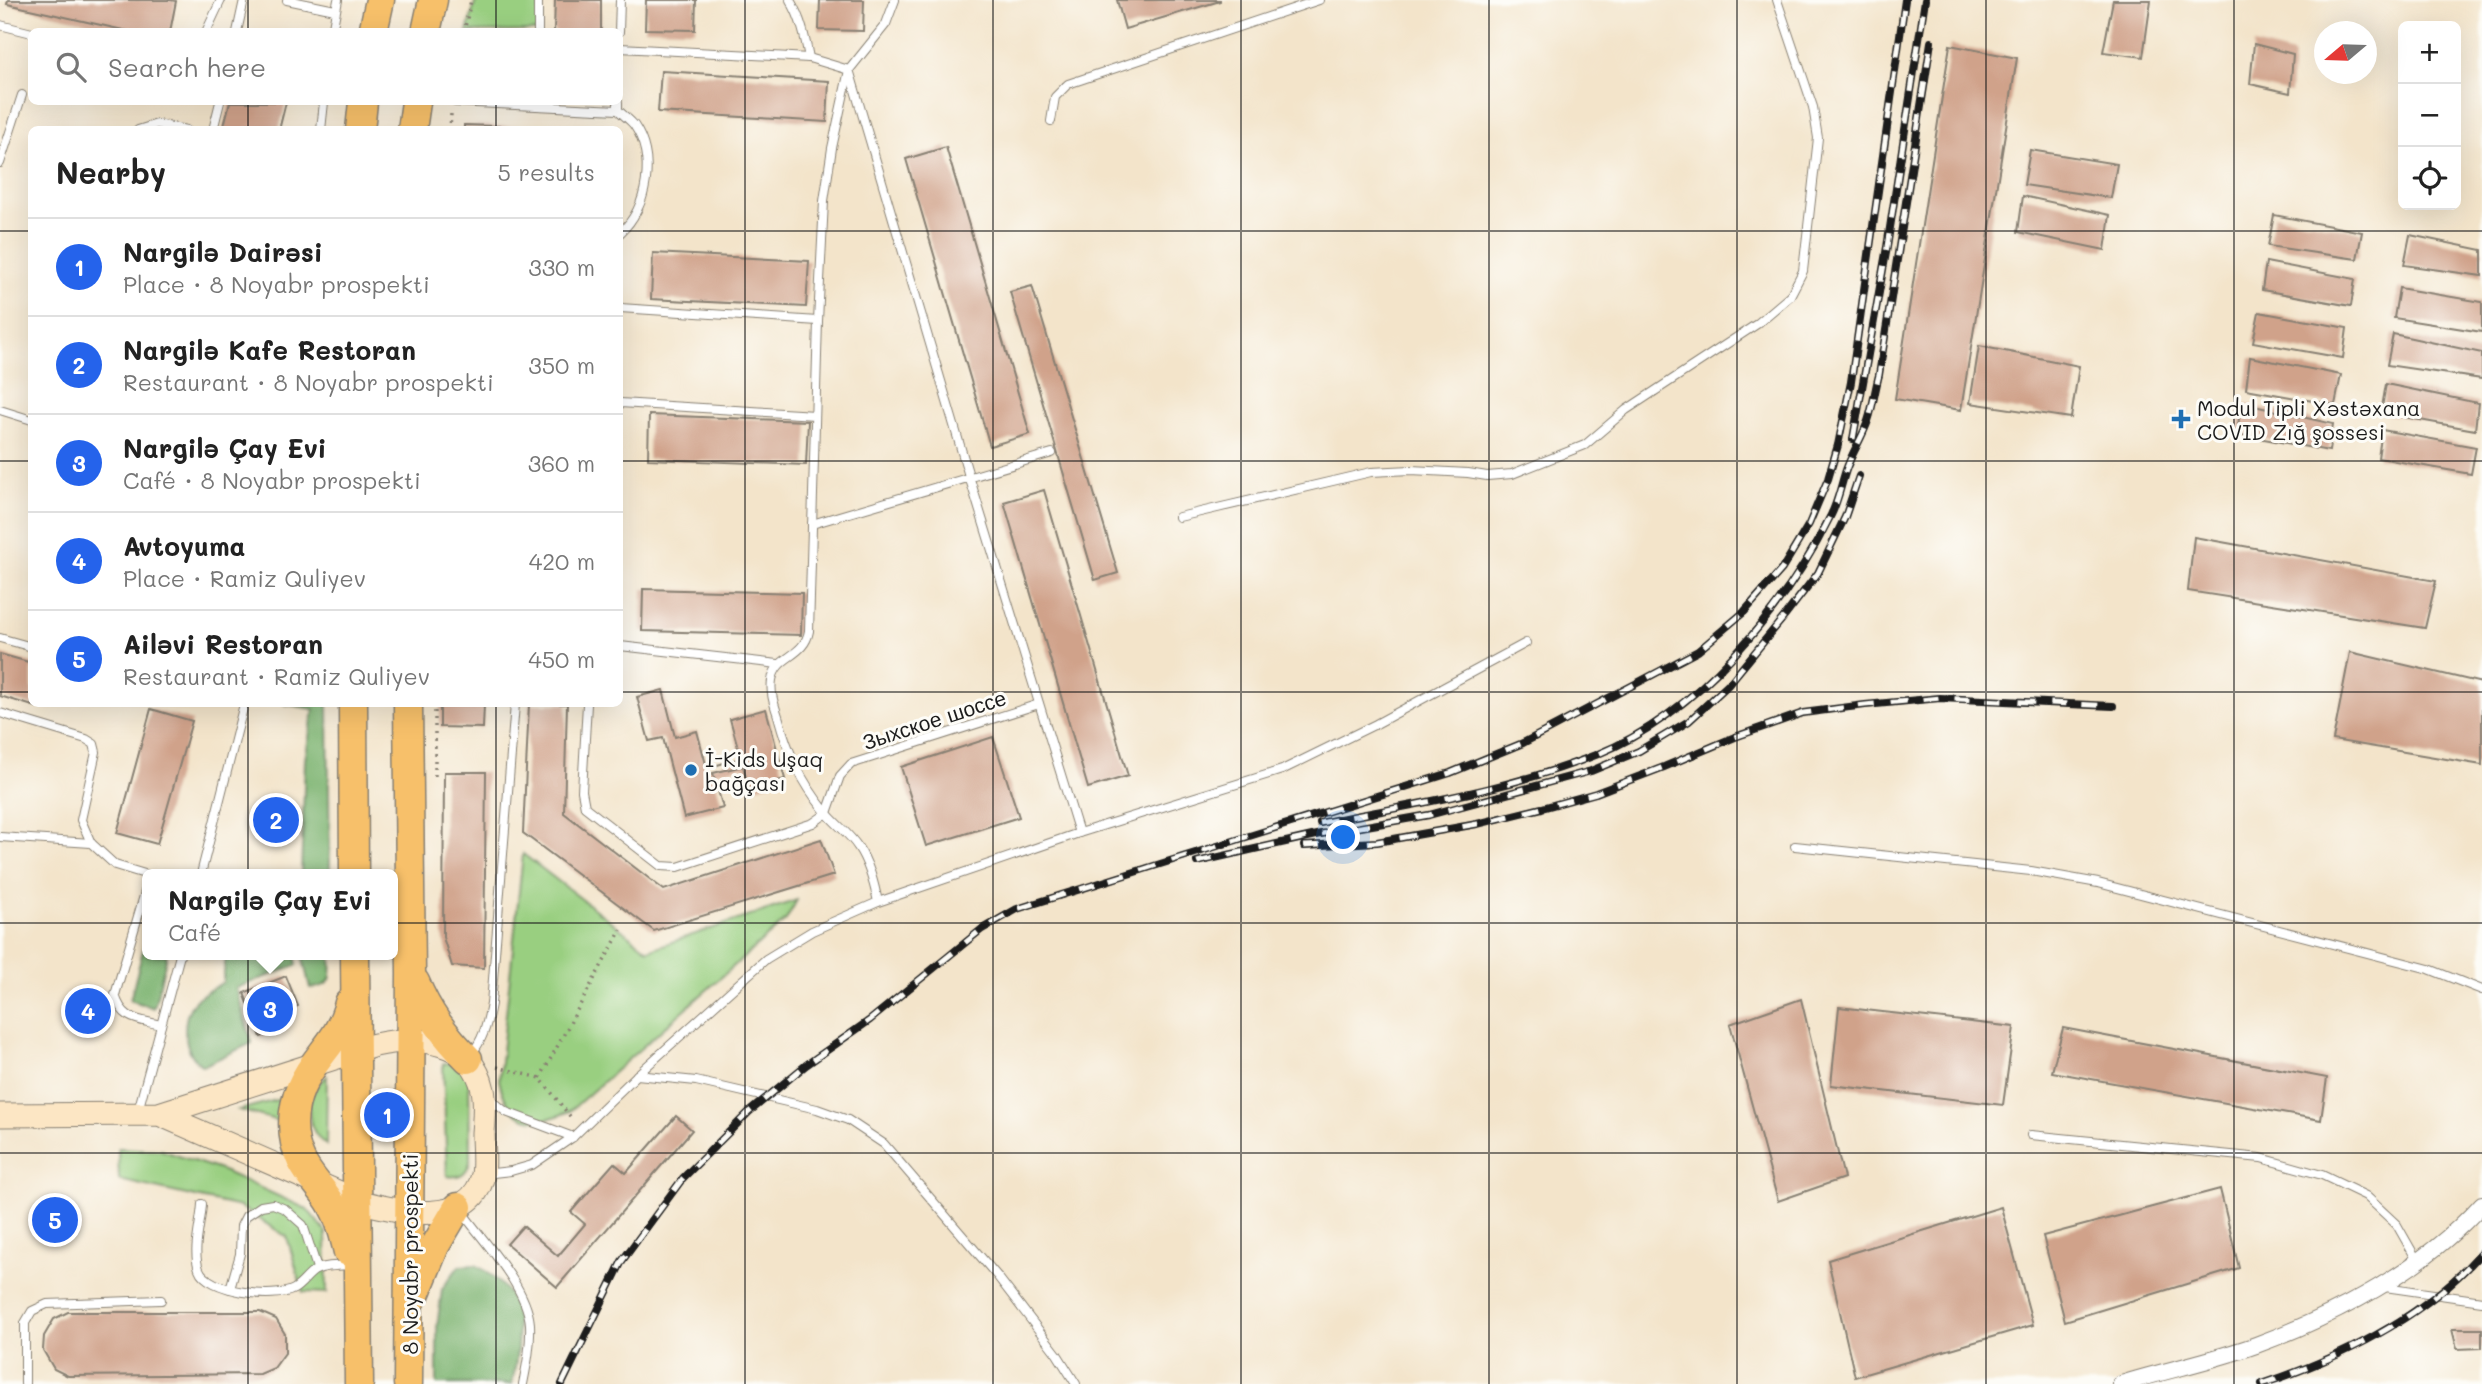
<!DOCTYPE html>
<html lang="en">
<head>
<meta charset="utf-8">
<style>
	body { margin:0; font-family:Mali,sans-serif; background:#f2f2f2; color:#222 }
	.controls { position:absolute; right:21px; top:21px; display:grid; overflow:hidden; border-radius:10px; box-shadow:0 7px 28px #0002 }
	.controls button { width:63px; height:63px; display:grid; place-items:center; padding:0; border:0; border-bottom:2px solid #e0e0e0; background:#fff; color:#222; font:35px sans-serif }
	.compass { position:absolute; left:2314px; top:21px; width:63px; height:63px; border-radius:50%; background:#fff; box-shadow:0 7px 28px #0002; rotate:251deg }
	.you { position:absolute; left:1344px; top:838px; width:24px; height:24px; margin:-18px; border:5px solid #fff; border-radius:50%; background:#1a73e8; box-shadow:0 0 0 10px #1a73e833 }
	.badge { display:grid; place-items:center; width:46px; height:46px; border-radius:50%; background:#2563eb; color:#fff; font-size:23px; font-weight:700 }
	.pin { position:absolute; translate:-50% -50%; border:4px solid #fff; box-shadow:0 2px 7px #0006 }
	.popup { position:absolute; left:142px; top:869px; width:256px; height:91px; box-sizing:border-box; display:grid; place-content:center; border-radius:10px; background:#fff; filter:drop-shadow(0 2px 5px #0005); font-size:23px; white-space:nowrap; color:#767676 }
	.popup b { font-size:26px; color:#222 }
	.popup::after { content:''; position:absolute; left:50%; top:100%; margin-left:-14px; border:14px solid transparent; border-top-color:#fff }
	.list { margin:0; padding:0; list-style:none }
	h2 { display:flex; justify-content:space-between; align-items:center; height:91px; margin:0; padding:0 28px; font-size:30px }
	h2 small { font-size:23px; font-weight:400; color:#767676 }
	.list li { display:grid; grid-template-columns:46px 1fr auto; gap:21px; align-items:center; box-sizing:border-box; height:98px; padding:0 28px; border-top:2px solid #e0e0e0 }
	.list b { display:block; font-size:26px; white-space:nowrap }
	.list p { margin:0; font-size:23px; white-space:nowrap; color:#767676 }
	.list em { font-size:23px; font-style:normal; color:#767676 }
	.icon { flex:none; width:38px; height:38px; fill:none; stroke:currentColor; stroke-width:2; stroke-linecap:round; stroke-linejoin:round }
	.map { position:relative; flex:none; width:2482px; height:1384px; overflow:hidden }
	.search { position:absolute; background:#fff; box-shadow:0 7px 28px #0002; left:28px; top:28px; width:595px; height:77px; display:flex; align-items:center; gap:18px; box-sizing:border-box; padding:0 24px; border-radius:10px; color:#767676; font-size:26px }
	.panel { position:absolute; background:#fff; box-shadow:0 7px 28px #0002; left:28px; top:126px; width:595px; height:581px; border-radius:10px }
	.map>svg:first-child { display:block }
	.green { fill:#99cf80; stroke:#5a764e; stroke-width:2 }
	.forest { fill:#7ab26e; stroke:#4b6745; stroke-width:2 }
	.building { fill:#d0a28a }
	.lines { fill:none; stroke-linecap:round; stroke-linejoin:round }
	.lane-casing { stroke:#888073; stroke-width:10 }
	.street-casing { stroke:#888073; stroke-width:18 }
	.secondary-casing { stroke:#888073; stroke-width:25 }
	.highway-casing { stroke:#888073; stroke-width:31 }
	.path { stroke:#888073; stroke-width:3.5; stroke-dasharray:2 5; stroke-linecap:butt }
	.lane { stroke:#fff; stroke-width:8 }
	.street { stroke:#fff; stroke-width:16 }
	.secondary { stroke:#fce6c4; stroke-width:23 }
	.highway { stroke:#f7c06b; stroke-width:28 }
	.rail-casing { stroke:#1c1c1c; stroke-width:8 }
	.rail { stroke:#fdfcf7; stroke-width:5; stroke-dasharray:16; stroke-linecap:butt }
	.grid { fill:none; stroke:#1c1c1c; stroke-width:2; stroke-opacity:0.55 }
	.poi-dot { fill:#1f6fb2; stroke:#fdfcf7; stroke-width:2.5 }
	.labels { text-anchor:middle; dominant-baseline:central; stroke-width:6; stroke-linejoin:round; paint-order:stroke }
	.poi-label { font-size:21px; fill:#1c1c1c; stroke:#fdfcf7; text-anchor:start }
	.street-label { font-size:21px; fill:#1c1c1c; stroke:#fdfcf7 }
</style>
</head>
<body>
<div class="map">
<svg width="2482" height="1384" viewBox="0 0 2482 1384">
	<rect width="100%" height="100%" fill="#fdfcf7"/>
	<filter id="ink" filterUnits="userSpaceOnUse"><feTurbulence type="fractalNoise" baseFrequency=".0143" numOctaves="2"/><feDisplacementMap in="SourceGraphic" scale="14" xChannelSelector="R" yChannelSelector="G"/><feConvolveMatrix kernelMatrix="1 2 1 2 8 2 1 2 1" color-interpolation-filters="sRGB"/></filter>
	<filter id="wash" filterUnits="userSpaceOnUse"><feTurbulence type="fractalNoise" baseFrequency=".00686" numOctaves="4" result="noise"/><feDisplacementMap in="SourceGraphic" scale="28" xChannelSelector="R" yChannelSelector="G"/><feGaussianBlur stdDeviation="1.57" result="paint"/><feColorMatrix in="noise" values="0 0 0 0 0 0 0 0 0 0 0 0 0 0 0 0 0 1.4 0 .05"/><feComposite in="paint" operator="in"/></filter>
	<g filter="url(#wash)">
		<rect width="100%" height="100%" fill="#f3e4ca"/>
		<g class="green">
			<path d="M476,0H540L539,31L467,32Z"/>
			<path d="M523,854L648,950L797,900L786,920L570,1111C533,1128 508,1122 499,1080Z"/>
			<path d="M443,1063L458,1064L469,1077L470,1162C466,1175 459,1178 447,1176Z"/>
			<path d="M327,1076L326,1145C303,1128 304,1092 327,1076Z"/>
			<path d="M280,1099L279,1121L239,1110Z"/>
			<path d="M118,1148L161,1150L223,1171L307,1209L326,1232L327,1293L303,1292L287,1237L240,1207L119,1180Z"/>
		</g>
		<g class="forest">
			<path d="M283,704H328L330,874H301L305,759L314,709Z"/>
			<path d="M147,935L148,955H167L154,1008L130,1000Z"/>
			<path d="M226,955H295L297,965L236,988L252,1043L203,1066C183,1055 179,1018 195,1001C201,993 215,988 223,982Z"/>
			<path d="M302,955H331C332,976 335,987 310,988Z"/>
			<path d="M476,1265C490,1273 512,1291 515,1308C520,1330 517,1362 512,1384H437V1327L442,1289L459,1266Z"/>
		</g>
		<g id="blocks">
			<g class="building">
				<path d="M8,0H170L176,1L170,32H132L7,4Z"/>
				<path d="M555,0H601V32H554Z"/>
				<path d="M646,0H696L695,30L645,29Z"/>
				<path d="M820,0H864L863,31L819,30Z"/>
				<path d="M1117,0H1220V1L1125,29Z"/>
				<path d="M2113,0H2151L2143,57L2103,52Z"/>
				<path d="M2254,44L2293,54L2290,93L2250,84Z"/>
				<path d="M1950,45L2017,58L1961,410L1895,399Z"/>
				<path d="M661,71L829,81L827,122L658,112Z"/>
				<path d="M230,102H286L279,130H223Z"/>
				<path d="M464,125L526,127V130H464Z"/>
				<path d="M946,147L1030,434L990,446L906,159Z"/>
				<path d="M2030,150L2117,164L2111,198L2024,185Z"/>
				<path d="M2023,196L2110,215L2105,250L2018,232Z"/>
				<path d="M2274,215L2362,232L2357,259L2268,246Z"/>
				<path d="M2410,235L2482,250V276L2404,265Z"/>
				<path d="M653,253L809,261L806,307L651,299Z"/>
				<path d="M2266,262L2355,279L2351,306L2262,290Z"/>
				<path d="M1032,286L1118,573L1095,580L1010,292Z"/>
				<path d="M2399,288L2482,302V332L2394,318Z"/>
				<path d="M2259,312L2347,328L2343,358L2253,342Z"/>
				<path d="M2393,334L2482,353V379L2387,365Z"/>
				<path d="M1979,346L2079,366L2071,418L1970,403Z"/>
				<path d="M2250,357L2341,375L2335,405L2246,389Z"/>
				<path d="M2386,384L2478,403L2475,430L2381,413Z"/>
				<path d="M2241,403L2333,424L2329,451L2237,434Z"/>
				<path d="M649,415L808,421L806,465L648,459Z"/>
				<path d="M2382,430L2476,447L2471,474L2378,458Z"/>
				<path d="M1044,490L1128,776L1088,788L1004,502Z"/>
				<path d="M2194,537L2436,581L2425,628L2188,591Z"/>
				<path d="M643,589L802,593L801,635L642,631Z"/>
				<path d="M2350,652L2482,683V765L2333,740Z"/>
				<path d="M0,654L32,663V704H36V707L0,696Z"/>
				<path d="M663,690L675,737L697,731L707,768L741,758L730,719L766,709L785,779L749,789L743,766L713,773L723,808L684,818L663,738L649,741L637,697Z"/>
				<path d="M440,704H484L483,728L440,727Z"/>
				<path d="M529,704H567L564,813L664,890L821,839L834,875L654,931L523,833Z"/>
				<path d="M151,709L192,721L157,844L117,833Z"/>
				<path d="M993,737L1019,817L926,846L901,767Z"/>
				<path d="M444,772H486L484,968L452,966L443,937Z"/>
				<path d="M286,976L298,1006L282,1012L287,1027L261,1037L244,993Z"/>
				<path d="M99,998L100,1024H77L76,999Z"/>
				<path d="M1801,999L1844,1178L1778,1201L1730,1024Z"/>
				<path d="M1839,1007L2014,1027L2003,1105L1831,1085Z"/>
				<path d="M2063,1028L2327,1078L2321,1120L2052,1072Z"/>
				<path d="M676,1116L692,1130L557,1287L507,1244L523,1226L558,1256L585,1224L571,1212L614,1163L626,1173Z"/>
				<path d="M2220,1189L2239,1268L2065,1321L2043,1236Z"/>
				<path d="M2001,1207L2033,1325L1855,1377L1828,1260Z"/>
				<path d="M68,1312H260L276,1319L285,1334V1353L274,1368L260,1374L68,1376L54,1369L43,1350L44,1336L54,1319Z"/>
				<path d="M2452,1329H2482V1348L2457,1349Z"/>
			</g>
		</g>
	</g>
	<g filter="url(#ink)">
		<use href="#blocks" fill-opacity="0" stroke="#888073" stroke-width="2"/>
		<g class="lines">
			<defs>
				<g id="lane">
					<path d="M287,0L335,10"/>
					<path d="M538,0V32"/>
					<path d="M790,0C801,18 805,37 809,58"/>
					<path d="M0,25L32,33"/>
					<path d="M206,32L221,0"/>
					<path d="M237,32L244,0"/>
					<path d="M332,32L338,0"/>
					<path d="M619,32L620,0"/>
					<path d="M620,48L809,58L849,70"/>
					<path d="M850,73L969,476L1079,833L878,902"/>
					<path d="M455,102L618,110"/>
					<path d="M618,102V110C623,115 630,120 634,125C656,157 648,208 620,233"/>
					<path d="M1051,121L1055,97L1068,84L1319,0"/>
					<path d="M138,130L157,124L186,130"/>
					<path d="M213,130L220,102"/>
					<path d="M321,130L324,102"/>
					<path d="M0,163L22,95"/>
					<path d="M620,308L818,321"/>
					<path d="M620,403L815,415"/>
					<path d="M0,410L32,420"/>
					<path d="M1179,517L1371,472L1411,470L1468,473L1487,476L1512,474L1585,445L1626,410L1757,324L1790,296L1803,271L1818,138L1813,107L1777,0"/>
					<path d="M812,524L1052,453"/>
					<path d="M0,638L32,647"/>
					<path d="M620,646L778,664"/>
					<path d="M587,704L582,791L585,807L661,866L678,867L813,823L827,813L840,776L851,764L1039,704"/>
					<path d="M0,713L86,739L94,744L96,752L81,820L91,843L115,865L148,875"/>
					<path d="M1079,833L1282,770L1376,724L1526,643"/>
					<path d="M0,837L91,843"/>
					<path d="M1795,846L2031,871L2098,883L2429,969L2482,990"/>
					<path d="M201,874L244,704"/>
					<path d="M148,882L115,995C123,1021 137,1019 161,1025"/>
					<path d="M470,1056C483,1040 487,1025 491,1004L515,704"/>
					<path d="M637,1075L696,1081L817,1109L848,1120L884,1144L998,1277L1057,1354L1076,1384"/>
					<path d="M488,1097L506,1112L573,1137"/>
					<path d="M138,1111L180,955"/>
					<path d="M2031,1135L2261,1158L2322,1175L2366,1196L2397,1225L2418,1262"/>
					<path d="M484,1174L511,1171L532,1165L573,1137L637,1075L766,959L812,931L878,902C874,883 869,863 858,847C849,833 835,824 825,811C801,781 788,753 778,716C774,704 770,693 772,680C776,655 804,658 809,631L818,321L824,201L832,148L849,70L886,24L895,0"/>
					<path d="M202,1204C201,1224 192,1250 199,1269C207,1292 275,1300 294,1289C301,1285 307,1276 314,1271C323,1265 340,1266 351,1265"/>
					<path d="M462,1212C484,1242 527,1287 530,1324C531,1344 527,1364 523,1384"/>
					<path d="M2385,1287L2482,1301"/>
					<path d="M230,1289L240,1254L241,1226L246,1216L261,1206L273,1204L285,1209L303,1225L317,1268"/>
					<path d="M25,1384V1323L32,1311L47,1304L161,1300"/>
				</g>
				<path id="street" d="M2121,1384C2166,1370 2212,1361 2256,1345C2339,1314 2422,1271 2482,1204"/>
				<path id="secondary" d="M0,1115L159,1114L375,1045C418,1036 472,1038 483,1090C486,1104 484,1119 483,1133C483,1146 485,1162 483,1175C471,1230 395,1211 358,1201L159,1114"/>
				<g id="highway">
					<path d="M373,32L380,0"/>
					<path d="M426,32L433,0"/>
					<path d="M360,130L363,102"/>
					<path d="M412,130L416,102"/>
					<path d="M353,704L354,874"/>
					<path d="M408,704L411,973L408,1384"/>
					<path d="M355,955L359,1384"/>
					<path d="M415,982C428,1013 444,1035 468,1059"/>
					<path d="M348,1252C344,1236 341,1220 332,1205C324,1190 309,1177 301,1160C290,1137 291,1110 301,1087C315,1054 340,1042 349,1003"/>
					<path d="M415,1295L435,1246L458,1207"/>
				</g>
			</defs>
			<use href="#lane" class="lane-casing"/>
			<use href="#street" class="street-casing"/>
			<use href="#secondary" class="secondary-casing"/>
			<use href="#highway" class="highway-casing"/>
			<g class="path">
				<path d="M464,32L471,0"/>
				<path d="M450,130L451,114"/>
				<path d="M435,776V704"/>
				<path d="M497,1067L540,1078L573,1120"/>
				<path d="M540,1078L621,930"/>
			</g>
			<use href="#lane" class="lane"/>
			<use href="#street" class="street"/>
			<use href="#secondary" class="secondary"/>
			<use href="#highway" class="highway"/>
			<defs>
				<g id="rail">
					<path d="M1853,439L1887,247L1925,0"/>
					<path d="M1320,823C1413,804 1510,790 1598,754C1697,714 1785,609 1831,515C1838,501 1841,485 1846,470C1852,453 1862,438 1868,421C1873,406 1875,390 1879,375L1931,42"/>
					<path d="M1304,846L1377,842L1477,824L1542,808L1596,793L1664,767L1735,737L1803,713L1865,705L1940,698L2113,706"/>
					<path d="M1197,862L1321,834L1429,815L1591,771L1639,751L1689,721L1728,685L1784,617L1818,573L1845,517L1859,476"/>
					<path d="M562,1384L622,1261L683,1178L749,1112L806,1065L870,1020L982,929L1017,909L1450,773L1523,743L1698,651L1744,612L1782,569L1809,524L1828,479L1838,445L1851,382L1905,0"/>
					<path d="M2262,1384C2344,1357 2425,1317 2482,1252"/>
				</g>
			</defs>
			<use href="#rail" class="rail-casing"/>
			<use href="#rail" class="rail"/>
		</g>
	</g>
	<path class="grid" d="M248,0V32M496,0V32M745,0V1384M993,0V1384M1241,0V1384M1489,0V1384M1737,0V1384M1986,0V1384M2234,0V1384M248,102V130M496,102V130M0,231H32M620,231H2482M0,461H32M620,461H2482M0,692H32M620,692H2482M248,704V1384M496,704V1384M0,923H2482M0,1153H2482"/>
	<g class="poi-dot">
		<path d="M2177.5 408.5h7v7h7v7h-7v7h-7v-7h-7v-7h7z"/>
		<circle cx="691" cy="770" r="7"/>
	</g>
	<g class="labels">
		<g class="poi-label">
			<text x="2197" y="407">Modul Tipli Xəstəxana<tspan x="2197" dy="24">COVID Zığ şossesi</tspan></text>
			<text x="705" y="758">İ-Kids Uşaq<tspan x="705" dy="24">bağçası</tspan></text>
		</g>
		<g class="street-label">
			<text transform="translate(934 719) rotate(-18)">Зыхское шоссе</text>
			<text transform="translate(409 1254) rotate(-90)">8 Noyabr prospekti</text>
		</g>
	</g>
</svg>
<div class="controls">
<button>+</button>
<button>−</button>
<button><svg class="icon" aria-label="locate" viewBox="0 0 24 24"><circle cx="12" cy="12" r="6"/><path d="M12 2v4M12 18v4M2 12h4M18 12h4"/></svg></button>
</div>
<svg class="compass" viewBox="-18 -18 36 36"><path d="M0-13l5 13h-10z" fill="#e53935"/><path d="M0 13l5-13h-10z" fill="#767676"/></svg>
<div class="you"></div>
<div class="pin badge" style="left:387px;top:1115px">1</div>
<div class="pin badge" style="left:276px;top:820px">2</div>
<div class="pin badge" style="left:270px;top:1009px">3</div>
<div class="popup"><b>Nargilə Çay Evi</b>Café</div>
<div class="pin badge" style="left:88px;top:1011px">4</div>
<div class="pin badge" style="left:55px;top:1220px">5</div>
<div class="search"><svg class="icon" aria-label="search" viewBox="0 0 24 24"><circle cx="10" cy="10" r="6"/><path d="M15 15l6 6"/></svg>Search here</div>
<section class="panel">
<h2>Nearby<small>5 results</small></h2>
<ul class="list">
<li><span class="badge">1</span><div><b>Nargilə Dairəsi</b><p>Place · 8 Noyabr prospekti</p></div><em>330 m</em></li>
<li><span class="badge">2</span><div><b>Nargilə Kafe Restoran</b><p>Restaurant · 8 Noyabr prospekti</p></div><em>350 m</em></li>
<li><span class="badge">3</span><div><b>Nargilə Çay Evi</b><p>Café · 8 Noyabr prospekti</p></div><em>360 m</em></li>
<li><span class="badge">4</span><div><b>Avtoyuma</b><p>Place · Ramiz Quliyev</p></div><em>420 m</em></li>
<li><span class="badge">5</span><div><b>Ailəvi Restoran</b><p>Restaurant · Ramiz Quliyev</p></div><em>450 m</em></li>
</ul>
</section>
</div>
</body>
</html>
